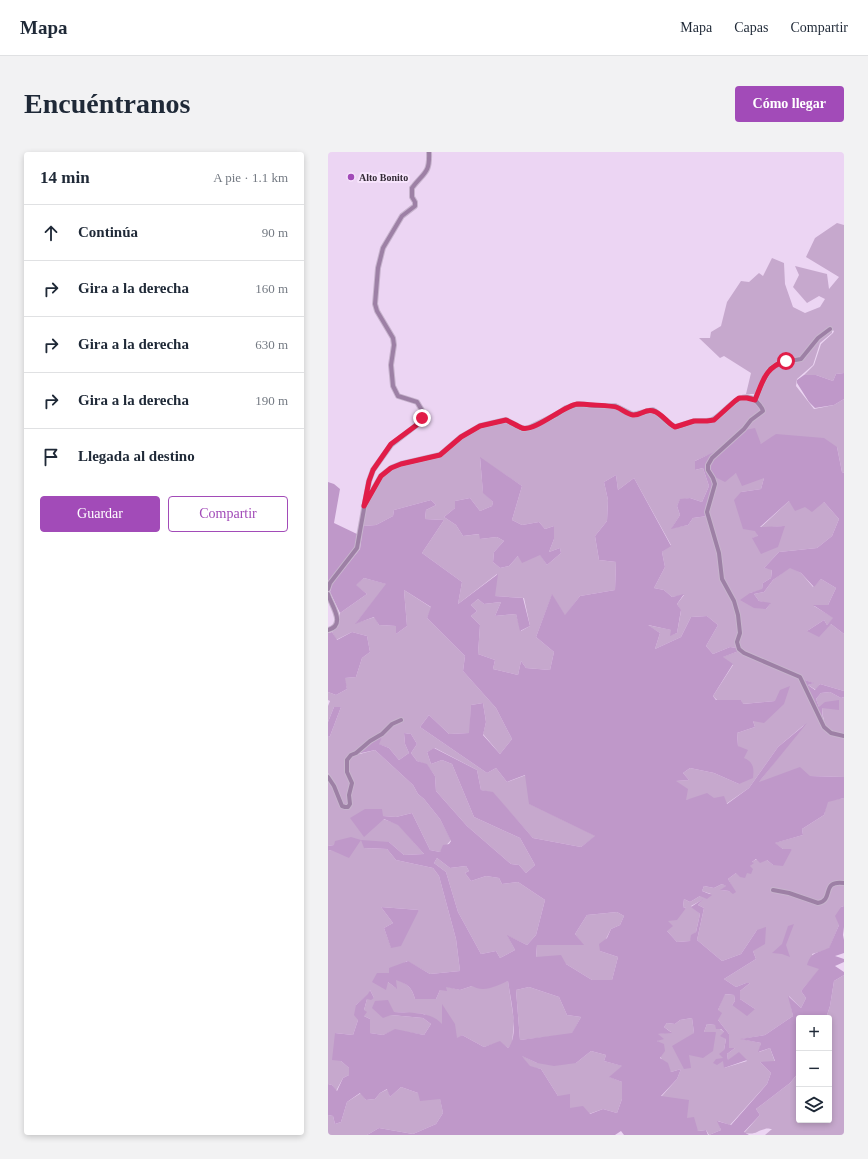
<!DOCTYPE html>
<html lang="es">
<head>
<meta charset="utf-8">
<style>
	body { margin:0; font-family:Georgia,serif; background:#f2f2f3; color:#1f2937 }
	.controls { position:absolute; right:12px; bottom:12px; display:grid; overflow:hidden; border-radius:4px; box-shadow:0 2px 6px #0003 }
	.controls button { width:36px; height:36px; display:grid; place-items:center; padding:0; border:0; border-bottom:1px solid #e0e1e3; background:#fff; color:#1f2937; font:20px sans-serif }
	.stop { position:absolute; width:12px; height:12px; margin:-9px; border:3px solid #e11d48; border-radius:50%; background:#fff }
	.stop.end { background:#e11d48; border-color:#fff; box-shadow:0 1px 4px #0008 }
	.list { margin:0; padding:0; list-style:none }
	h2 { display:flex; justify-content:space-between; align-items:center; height:52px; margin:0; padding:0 16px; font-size:17px }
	h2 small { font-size:13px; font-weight:400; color:#747a83 }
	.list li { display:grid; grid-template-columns:26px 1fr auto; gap:12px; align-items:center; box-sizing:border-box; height:56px; padding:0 16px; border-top:1px solid #e0e1e3 }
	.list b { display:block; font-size:15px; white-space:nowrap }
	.list em { font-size:13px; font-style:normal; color:#747a83 }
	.actions { display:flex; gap:8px; padding:12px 16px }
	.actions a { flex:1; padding:9px 0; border:1px solid #a24bb8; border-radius:4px; text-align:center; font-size:14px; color:#a24bb8 }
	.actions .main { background:#a24bb8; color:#fff }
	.icon { flex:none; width:22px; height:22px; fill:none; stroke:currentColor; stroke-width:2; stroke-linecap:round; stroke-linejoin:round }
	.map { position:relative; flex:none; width:516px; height:983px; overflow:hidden; border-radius:4px }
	header { display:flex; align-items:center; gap:24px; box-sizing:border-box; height:56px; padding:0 20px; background:#fff; border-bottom:1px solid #e0e1e3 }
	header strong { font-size:19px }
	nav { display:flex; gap:22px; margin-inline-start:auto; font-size:14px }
	.intro { display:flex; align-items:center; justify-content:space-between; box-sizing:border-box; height:96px; padding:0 24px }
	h1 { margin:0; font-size:28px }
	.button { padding:10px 18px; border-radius:4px; background:#a24bb8; color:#fff; font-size:14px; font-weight:700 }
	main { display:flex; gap:24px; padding:0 24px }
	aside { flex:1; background:#fff; border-radius:4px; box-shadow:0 2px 6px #0003 }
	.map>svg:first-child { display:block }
	.green { fill:#c6a8cd; fill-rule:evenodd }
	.forest { fill:#bf98c9; fill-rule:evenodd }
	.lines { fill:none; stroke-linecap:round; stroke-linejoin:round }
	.minor-casing { stroke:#c7b3cd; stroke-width:6 }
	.minor { stroke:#9d80a5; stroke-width:4 }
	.route { stroke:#e11d48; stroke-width:5 }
	.poi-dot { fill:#a24bb8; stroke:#f7e4fc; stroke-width:1.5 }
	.labels { text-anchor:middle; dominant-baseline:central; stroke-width:4; stroke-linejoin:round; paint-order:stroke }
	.poi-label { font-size:10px; font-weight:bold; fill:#342b36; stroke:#f7e4fc; text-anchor:start }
</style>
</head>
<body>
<header>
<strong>Mapa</strong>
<nav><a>Mapa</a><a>Capas</a><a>Compartir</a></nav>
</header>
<div class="intro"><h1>Encuéntranos</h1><a class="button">Cómo llegar</a></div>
<main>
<aside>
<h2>14 min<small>A pie · 1.1 km</small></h2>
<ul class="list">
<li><svg class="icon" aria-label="ahead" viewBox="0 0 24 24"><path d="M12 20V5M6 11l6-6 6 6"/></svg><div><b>Continúa</b></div><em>90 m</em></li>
<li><svg class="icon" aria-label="right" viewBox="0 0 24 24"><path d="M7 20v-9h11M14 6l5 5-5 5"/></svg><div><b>Gira a la derecha</b></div><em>160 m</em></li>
<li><svg class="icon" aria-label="right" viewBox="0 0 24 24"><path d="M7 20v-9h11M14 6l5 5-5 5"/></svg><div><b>Gira a la derecha</b></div><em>630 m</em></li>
<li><svg class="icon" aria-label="right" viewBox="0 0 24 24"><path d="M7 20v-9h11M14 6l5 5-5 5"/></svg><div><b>Gira a la derecha</b></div><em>190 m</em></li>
<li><svg class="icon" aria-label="arrive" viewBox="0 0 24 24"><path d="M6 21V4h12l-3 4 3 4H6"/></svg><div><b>Llegada al destino</b></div></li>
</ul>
<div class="actions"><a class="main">Guardar</a><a>Compartir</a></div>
</aside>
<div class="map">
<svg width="516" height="983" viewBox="0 0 516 983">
	<rect width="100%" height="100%" fill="#ecd5f3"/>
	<g class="green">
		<path d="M509,71L516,73V221L508,222L505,229L488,223H476L486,213L493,192L505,181L506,179L502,176L489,185L472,205L451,210L441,216L428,242H418L423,221L396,204L392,206L371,186H382L383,180L393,174L399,150L413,129L421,130L431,121L435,124L444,106L456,111L457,132L465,155L477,161L492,155L497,147L491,144L479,151L465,135L471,123L467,114L499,122L501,137L511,125L478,105L487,86Z"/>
		<path d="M504,178V181L492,191L485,213L469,227L468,234L486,257L506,253L516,247V321L514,320L509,295L433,292L417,278L424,269L436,260L429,248L443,218L452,212L470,209L486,191Z"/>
		<path d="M419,247C425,249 431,252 433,259C418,270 406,287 390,298C384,302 375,305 367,309V318L375,316L381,334L374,350L362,346L352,348L349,354L352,363L344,376L360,373L365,366L379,364L390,401L393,427L404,450L409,463L410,481L407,491L409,496L402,495L385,502L378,494L390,473L379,464L363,465L353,485L327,497L332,481L319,473L344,478L343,483L349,481L353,459L349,452L356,443L344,445L336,438L326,436L337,415L334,400L343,393L306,326L290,338L288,323L276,330L280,348L279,369L267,384L271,408L288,410L287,438L252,444L237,464L224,443L208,485L226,500L222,518L198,516L193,509L190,523L165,517L167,508L150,502L152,473L143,464L149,459L143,453L150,447L156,452L173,450L167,464L188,462L193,479L202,474L196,446L166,444L169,422L130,452L134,430L94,401L116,368L97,367L98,358L108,353L103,348L66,358L65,364L48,373L35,374L38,352L54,325L64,318L74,313L113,305L134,286L153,275L177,269C183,272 188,276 194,278C207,282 235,256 248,254C251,253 286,256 288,256C293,259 298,263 304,264C312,266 318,258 325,260C334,263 337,275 346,276C353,278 360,272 367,271C371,270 375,271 379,271C390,270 400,257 408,250L412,248ZM152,306L194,334L184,368L194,373L211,370L217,377L226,374V387L221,400L232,396L233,401L219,413L212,402L194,410L191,403L181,414L172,416L165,410L166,400L176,389L169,385L152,387V382L135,384L128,373L116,365L127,356V349L142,346L152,359L164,354L165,350L155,340Z"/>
		<path d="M408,321L436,326L433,337L413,340L430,384L425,386L456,374L432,376L461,349L477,355L496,350L511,367L504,384L489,396L451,400L436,416L444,417L443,426L435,431L434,438L422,441L438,457L442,452L431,449L426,442L436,440L445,428L462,415L473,421L485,435L493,427L508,436L500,453L486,454L506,466L499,473L496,468L479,479L503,472L516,482V539L492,532L488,538L480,533L485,531L474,527L417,500L413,496L410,491L412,463L396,427L381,360L387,325Z"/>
		<path d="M36,426L59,432L28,471L47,465L51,473L68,474V482L79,474L76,438L104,456L99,466L137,504L135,519L168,556L184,587L172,602L155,582L158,570L155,551L143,553L142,581L121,582L101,563L92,575L159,621L168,616L179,630L198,623L202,652L268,684L253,695L205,686L165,641L153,638L149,618L107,596L99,600L103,612L114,608L124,612L146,665L192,686L207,713L198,721L191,713L183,712L139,674L108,639L107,624L99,613L89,609L83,601L89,592L83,582L76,581L77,592L81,601L71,608L61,596L50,592C58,577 63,576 75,568H70L62,571L53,581L41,588L27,600L22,601L18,607V620L23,634L19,643L20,652L17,654L15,653L8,634L0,621V585L2,584L13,555H6L0,570V554L2,549L0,548V540L8,543L19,537L16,526L28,525L34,506L42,500L39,484L24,480L8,488L4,480L10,472L12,461L39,442L27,433Z"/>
		<path d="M411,499L471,526L495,576L516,585V625L482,624L430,631L476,573L450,595L421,636L398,652L386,646L358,648L347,629L361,628L355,621L362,616L386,621L411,632L416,606L410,594L409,581L427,575L425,569L447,549L414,552L413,548H389L385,544L405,513L394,505Z"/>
		<path d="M502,540L513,546L516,545V582C497,578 496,574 494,556L491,555L488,547L493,541Z"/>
		<path d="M47,598L85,633L90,642L96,647L112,667L123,688L112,700L102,698L84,661L68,665L54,664V657H37L55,667L70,672L96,702L76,703L61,690L36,696L59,697L68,708L105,716L111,724L128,787L132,819L102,822L79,809L61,821L60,830L68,836V827C79,832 84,835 87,847H108L112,838L117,834L132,838L144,834L180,829L186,869L184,892L180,896L172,890L156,895L134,883L129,887L114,853L115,873L96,862L66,860L63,863L95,866L103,872L96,883L67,878L55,883L42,881V867L36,864V858L39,847L46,846L42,838L41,842L28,853L30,868L25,883L7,881L13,909L21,916V923L15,926L8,939L4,933L0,932V699L3,698L6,693L0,694V627L5,635L13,654L21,656L22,643L25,635L26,631L20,619L21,608L24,604ZM53,755L91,758L63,795L56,776L65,771Z"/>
		<path d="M516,646V729C491,726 505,746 490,749L443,737V738L461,742L491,752C502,750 499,740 505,733L516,732V754L513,755L511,773L501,797L484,802L492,817L473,839L478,846L473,856L461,844L465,864L437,883L414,887L433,891L431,900L442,896L447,910H432L443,921L439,932L402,973L390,969L393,978L381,983L378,978L370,979L358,966L333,945L349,927L353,917L343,920C332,906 328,901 330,882L343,880L336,875L339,871L347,872L352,868L364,866L366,881L361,903L388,880H376L379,872L387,873L396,880L398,887L396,898V916L419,909L411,901L400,909L399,902L407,896H401V882L390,868V858L396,842L406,843L407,849L404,853L427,857L412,847V839L422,831H418L408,835L396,827L428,807L425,799L429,778L413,802L394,809L369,788L376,756L370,753L374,748L363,754L372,762L368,780L362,789L349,790L339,779V769L358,756L355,755L356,747L362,750L372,744L383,742L374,739L376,734L386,736L394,732L399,734L393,738L407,740L400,727L408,721L422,714C425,706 431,707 439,708L445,713L464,697H455L446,691L475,683L474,677L496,663L499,649Z"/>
		<path d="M109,706L122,716L138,714L141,719L137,721L143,729L158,724L171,726L174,732L190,730L217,748L208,783L199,793L180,784L187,798L172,806L168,799L153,802L130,760L118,720L106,711Z"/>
		<path d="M289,760L296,764L292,773L283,777L272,799L290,805L284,828H264L238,812L208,806L209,793H255L247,782L259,763Z"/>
		<path d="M516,823V983H437L444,977C442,977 439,976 437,977C428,979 429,983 416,981L432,963L428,957L462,931L471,920V968H501V866H498L502,854L506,829Z"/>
		<path d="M201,835L231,845L239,863L253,865L244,882L192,888L188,838Z"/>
		<path d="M263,899L278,903L276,909L295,914L282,925L294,930V947L289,961L275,957L261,962L242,956L230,944L213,917L202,915L193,903L209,911H248Z"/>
		<path d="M73,935L90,941L112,946L115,961L108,972L85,982L51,976L39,983H0V963L5,964L7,972L13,970L19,950L33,941L38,948L47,947L52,941L60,937L62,945Z"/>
	</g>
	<g class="forest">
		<path d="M516,221V247L506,253L487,256L481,250L469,231V228L476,223H488L505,229L508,222Z"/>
		<path d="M427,276L433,292L448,282L496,286L509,295L514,320L516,321V482L503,472L491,485L479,479L496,468L499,473L505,466L485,453H500L508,436L493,427L486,435L473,421L462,416L445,428L436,440L426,442L431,449L443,451L438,457L426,456L412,448L422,441L434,437L435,431L443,426L444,418L436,416L451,400L489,396L504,384L511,367L496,350L484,360L477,355L467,359L461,349L432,375L457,374L450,395L433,402L424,386L430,384L427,379L415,377L406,348L413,340L433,337L436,326L414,334L408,321L397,330L387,325L381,317L385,306L417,278Z"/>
		<path d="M390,298L379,313L385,332L378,360L379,364L365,366L360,373L343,377L352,363L349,354L352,347L362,346L374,350L381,334L375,316L367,318V309Z"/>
		<path d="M152,305L194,334L184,368L194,373L211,370L217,377L226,374V387L221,400L232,396L233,401L219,413L212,403L194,411L190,404L181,414L172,416L165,410L166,400L176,389L169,385L152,387L151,382L135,384L128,373L116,365L127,356V349L142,346L152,359L164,354L165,350L155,341Z"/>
		<path d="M288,323L290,338L306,326L343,394L334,400L337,415L326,436L336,438L344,445L356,442L349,452L353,458L349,481L342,484L343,478L320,473L332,481L327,497L353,485L363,465L379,464L390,473L378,494L385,502L402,495L409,496L411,499L395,505L405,512L385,544L388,548H413L415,552L447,549L452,538L462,534L456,552L436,571L425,569L427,575L409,581L410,594L420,598L416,606C426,610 426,617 425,626L411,632L386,621L362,616L355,621L361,628L348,629L360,637L358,648L379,641L386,646L396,644L399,652L421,636L450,595L479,571L431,630L472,615L482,624L516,625V646L500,650L496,663L474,677L475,683L447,691L455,697H464L455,714L445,713L439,708L432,711L428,707L424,710L426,711L422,714L425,717L423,722L419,721L417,726L412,725L408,721L400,727L408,740L405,742L401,739L392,738L398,734L394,732L386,736L376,734L374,739L384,743L379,747L372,744L362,750L356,747L355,755L358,756L349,768L340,769L345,774L339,779L349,790L362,789L363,783L368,780L372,762L363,755L375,747L370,753L376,756L369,788L394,809L413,802L429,778L438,775L437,792L425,799L428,807L396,827L408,835L418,831H422L412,839V847L427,857L419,864L404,853L407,849L406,843L397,842L390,858L394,861L390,868L401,882V896H407L399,902L400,908L411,900L419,908L396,916L395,909L389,913L385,911L388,907L395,906L391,902L396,898L398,887L392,884L396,880L393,877H388L387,873L379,872L376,880H388L385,899L375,906L361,903L363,916L356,917L344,894L366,881L364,866L352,868L347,872L339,871L336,875L344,881L330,882L336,887L329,889L336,892L337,899L332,906L340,911L343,920L353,917L349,927L333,944L361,948L359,966L366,965L370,979L378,978L380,983H296L293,979L287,983H39L51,976L85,982L108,972L115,961L112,947L92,949L90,941L73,935L62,945L59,937L52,941L47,947L38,948L32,941L19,950L13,970L7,972L5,964L0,963V932L4,933L9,939L15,926L21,923V916L13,909L4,908L7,881L25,883L30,868L26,863L28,853L40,842L42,838L46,846L43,848L39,847L36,858L39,860L36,864L42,867V881L55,883L67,877L96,883L103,872L95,866L63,863L55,866L44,856L47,849L60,848L66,860C82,861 103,859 114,872V852L127,872L129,886L134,883L156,895L172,889L180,896C192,884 182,845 180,829C168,834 156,841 144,834L132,838L118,835L119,839L112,838L108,847H87C84,835 79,832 68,828L69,837L60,830L58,838L44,830L49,821H61V816L80,809L102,822L132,819L128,787L111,724L105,716L68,708L59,697L36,696L33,688L21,706L3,698L0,699V694L6,693L7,689L23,685L33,688L61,690L76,703L96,702L70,673L56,667L36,685L22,666L37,657H54L55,664L68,665L84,661L102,698L112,700L115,693L121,692L123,689L112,667L96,647L90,642L85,633L47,598L29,602L43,590L55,583L51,592L61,596L71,608L81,601L77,592L76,581L83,582L89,592L83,601L89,609L99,612L107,624L108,639L139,674L183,712L191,713L198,721L207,713L192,686L146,665L124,612L114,608L103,612L99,600L106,596L149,618L153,638L165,640L205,686L253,695L267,684L201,652L197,623L179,630L168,616L159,621L92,575L101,563L121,582L141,581L143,553L155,551L158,570L155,583L172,602L184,587L168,556L135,519L137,504L99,466L103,455L76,438L79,474L68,482V474L51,473L46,465L27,472L58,432L36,426L28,433L39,442L12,461L2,440L4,432L32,397L35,374L48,373L65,364L66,358L103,348L108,353L98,358L97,367L116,368L94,401L134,430L130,452L170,422L167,444L195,446L202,474L192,479L188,462L167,464L173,450L156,452L150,447L143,453L149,459L143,464L152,473L150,502L167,508L165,517L190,523L193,509L198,516L222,518L226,500L208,485L224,442L237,463L252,444L287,438L288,410L271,408L267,384L279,369L280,348L276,330ZM109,706L122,716L138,714L141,719L137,721L143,729L158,724L171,726L174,732L190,730L217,748L208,783L199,793L179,783L187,798L172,806L168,799L153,802L130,760L118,720L106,711ZM289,760L296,764L292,773L283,777L279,786L271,792L272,799L290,805L284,828H264L238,812L233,803L208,805L209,793H256L247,782L259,763ZM201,835L231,845L239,863L253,865L244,881L192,888L188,838ZM263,899L278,903L276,909L294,914L281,925L294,930V947L289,961L275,957L262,962L255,954L242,956V942L230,944L213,917L202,914L194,904L209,911L226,914L248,911Z"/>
		<path d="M0,330L6,332L12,337L6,371L29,382L27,395L0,430Z"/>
		<path d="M4,480L9,488L24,480L39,484L42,500L34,506L28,525L17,526L19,537L8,543L0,540V481Z"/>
		<path d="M474,527L486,531L480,533L487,538L492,532L516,539V545L513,546L502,540L493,541L488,547L491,555L497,550L511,548V558L494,556L495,569Z"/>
		<path d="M6,555H13L2,584L0,585V570Z"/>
		<path d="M516,754V775L515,783L516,788V801L507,804L516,807V810L507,814L516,820V823L506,829L502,854L498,866H471V920L462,931L428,957L432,963L416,980L421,983H381L393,978L389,969L403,973L439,932L443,921L432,910L447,909L442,896L430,900L433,891L412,887L437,883L465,864L460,844L473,856L478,846L473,839L491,817L479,813C483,800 489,801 501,796L511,773L507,764L513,755Z"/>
		<path d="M53,755L91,758L73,794L63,796L56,776L65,771Z"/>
		<path d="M466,772L458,793L462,805L454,802L444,801L454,792L460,774Z"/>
	</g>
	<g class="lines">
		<defs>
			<g id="minor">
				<path d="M427,248L434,231L442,217L451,211L473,207L490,186L502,177"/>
				<path d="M36,354L53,324L63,316L73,312L112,303L133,285L152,274L178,268L195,277L201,276L228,263L238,256L251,252L267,254H287L305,263L325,258C333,263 338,271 347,275C354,274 361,270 368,269C374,269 381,270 386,267C399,260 411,236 428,249C431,252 434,255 435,259L423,268L416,277L384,306L380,313V318L385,326L387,332L379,360L391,401L394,427L406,449L410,463L412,481L409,490L411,497L416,501L472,525L496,575L503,581L516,584"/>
				<path d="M0,437L2,431L29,396L41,329L45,318L63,293L90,272L94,266L95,260L89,250L70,244L65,234L63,213L66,193L65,186L49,159L47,152L50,116L55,96L74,64L87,54V50L84,45V36C96,20 102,22 101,0"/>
				<path d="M0,442C3,453 19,473 0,478"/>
				<path d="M0,625L6,634L14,654L17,655H20L22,652L21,643L24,631L19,620V608L23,603L28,601L42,589L54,582L64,572L73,568"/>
				<path d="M445,738L461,741L490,751C507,748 492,728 516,731"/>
			</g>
		</defs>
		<use href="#minor" class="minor-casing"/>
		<use href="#minor" class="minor"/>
	</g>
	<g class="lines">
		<path class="route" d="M94,266L90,272L63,292L45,318L41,329L36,354L53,324L63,316L73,312L112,303L133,285L152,274L178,268C183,270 189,274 194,276C207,280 235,254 249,252C253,252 286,254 288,255C294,257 299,262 305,263C312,264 318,256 325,259C334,261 339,271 347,275L366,269H379L386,268L407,249L411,246H419L427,248C435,229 437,215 458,209"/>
	</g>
	<circle class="poi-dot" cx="23" cy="25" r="4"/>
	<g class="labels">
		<g class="poi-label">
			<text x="31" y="25">Alto Bonito</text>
		</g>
	</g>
</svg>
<div class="controls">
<button>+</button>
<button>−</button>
<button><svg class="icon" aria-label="layers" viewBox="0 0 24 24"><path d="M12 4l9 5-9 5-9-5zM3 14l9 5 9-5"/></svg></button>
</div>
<div class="stop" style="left:458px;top:209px"></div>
<div class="stop end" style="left:94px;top:266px"></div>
</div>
</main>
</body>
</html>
